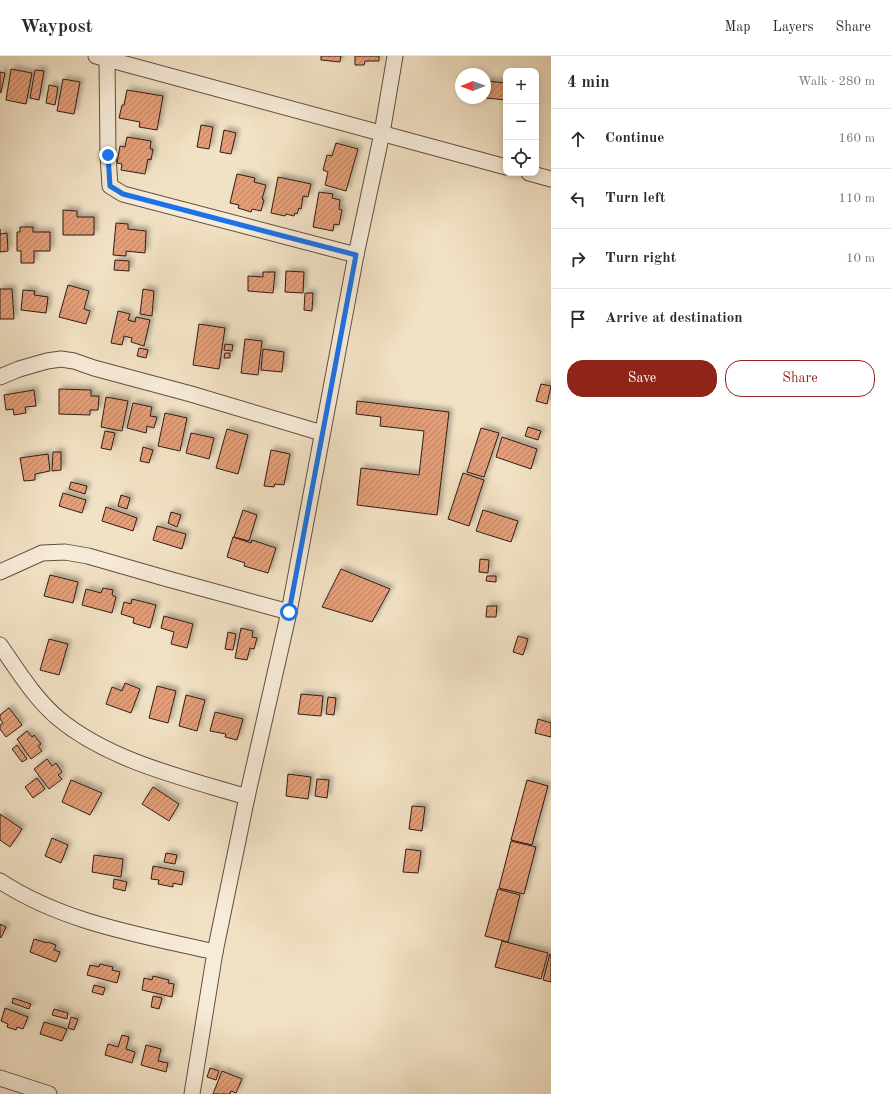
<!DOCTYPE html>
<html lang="en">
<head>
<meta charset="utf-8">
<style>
	body { margin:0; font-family:"Old Standard TT",serif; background:#f2f2f3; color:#2b2b33 }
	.controls { position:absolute; right:12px; top:12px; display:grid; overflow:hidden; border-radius:8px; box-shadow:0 2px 6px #0003 }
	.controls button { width:36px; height:36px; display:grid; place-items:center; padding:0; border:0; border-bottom:1px solid #e1e1e2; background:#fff; color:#2b2b33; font:20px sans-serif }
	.compass { position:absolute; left:455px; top:12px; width:36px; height:36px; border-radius:50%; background:#fff; box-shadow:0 2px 6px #0003; rotate:269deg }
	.stop { position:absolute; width:12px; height:12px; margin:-9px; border:3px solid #1a73e8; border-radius:50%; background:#fff }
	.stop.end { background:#1a73e8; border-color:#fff; box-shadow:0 1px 4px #0008 }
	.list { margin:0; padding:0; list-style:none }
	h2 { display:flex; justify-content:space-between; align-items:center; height:52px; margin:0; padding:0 16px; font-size:17px }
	h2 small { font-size:13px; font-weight:400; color:#7c7c81 }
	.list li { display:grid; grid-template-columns:26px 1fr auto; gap:12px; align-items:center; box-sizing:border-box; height:60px; padding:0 16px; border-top:1px solid #e1e1e2 }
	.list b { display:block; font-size:15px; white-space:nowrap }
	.list em { font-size:13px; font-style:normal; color:#7c7c81 }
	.actions { display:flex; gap:8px; padding:12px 16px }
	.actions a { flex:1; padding:9px 0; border:1px solid #8f2418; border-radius:16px; text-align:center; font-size:14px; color:#8f2418 }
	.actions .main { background:#8f2418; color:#fff }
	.icon { flex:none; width:22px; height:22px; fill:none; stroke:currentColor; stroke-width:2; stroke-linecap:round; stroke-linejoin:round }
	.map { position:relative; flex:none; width:551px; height:1038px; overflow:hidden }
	header { display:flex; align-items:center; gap:24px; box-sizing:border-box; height:56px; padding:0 20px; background:#fff; border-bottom:1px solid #e1e1e2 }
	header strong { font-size:19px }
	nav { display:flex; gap:22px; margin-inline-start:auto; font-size:14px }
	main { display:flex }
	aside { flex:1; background:#fff }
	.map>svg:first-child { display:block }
	.building { fill:url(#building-hatch); stroke:#311c15; filter:url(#shadow) }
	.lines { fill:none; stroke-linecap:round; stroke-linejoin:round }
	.minor-casing { stroke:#614e41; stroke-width:17 }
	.minor { stroke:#f7ecd9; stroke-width:15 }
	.route { stroke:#1a73e8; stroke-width:5 }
</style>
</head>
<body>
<header>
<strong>Waypost</strong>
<nav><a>Map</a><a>Layers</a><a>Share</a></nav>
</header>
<main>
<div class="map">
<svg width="551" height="1038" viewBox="0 0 551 1038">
	<defs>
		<pattern id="building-hatch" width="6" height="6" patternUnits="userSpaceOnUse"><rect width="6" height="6" fill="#e39f7a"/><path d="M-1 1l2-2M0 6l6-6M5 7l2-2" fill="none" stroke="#b98163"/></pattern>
		<filter id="shadow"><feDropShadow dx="3.5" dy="-3.5" stdDeviation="2" flood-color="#0004"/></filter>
	</defs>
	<rect width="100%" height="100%" fill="#f2e2c5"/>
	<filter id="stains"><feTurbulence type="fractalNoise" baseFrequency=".005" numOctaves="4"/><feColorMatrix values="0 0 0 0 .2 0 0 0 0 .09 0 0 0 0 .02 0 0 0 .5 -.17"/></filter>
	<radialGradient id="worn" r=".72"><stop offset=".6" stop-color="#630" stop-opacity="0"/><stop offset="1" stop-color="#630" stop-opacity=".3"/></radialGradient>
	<g class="building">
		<path d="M321,0H341L340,6L321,4Z"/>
		<path d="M355,0H379V5H365L364,9H355Z"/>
		<path d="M11,13L32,17L26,48L6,44Z"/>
		<path d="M35,14L44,15L39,44L30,42Z"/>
		<path d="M0,16L5,17L1,37L0,36Z"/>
		<path d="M63,23L80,26L74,58L57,55Z"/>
		<path d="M487,25L506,27V44L486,42Z"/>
		<path d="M49,29L58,31L55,49L46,47Z"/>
		<path d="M127,34L163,40L157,74L139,71L140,66L119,62L122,49H124Z"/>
		<path d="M201,69L213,71L209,93L197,91Z"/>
		<path d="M224,74L236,77L231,98L220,96Z"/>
		<path d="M127,81L151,85L150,93H153L151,104L148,103L145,118L121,114L122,108L117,107L120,90L125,91Z"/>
		<path d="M336,87L358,93L346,135L325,129L328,116L323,114L327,99L332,100Z"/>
		<path d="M237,118L255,122L254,126L266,129L262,143L264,144L261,155L252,153L251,156L238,152L239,149L230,147Z"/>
		<path d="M278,121L311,128L308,141L303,140L301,153L299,152L297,158L295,157L294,160L286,158L285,160L271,157Z"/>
		<path d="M319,136L333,138L332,142L340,144L339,153L342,154L339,169L334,168L333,175L313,171Z"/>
		<path d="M63,154L77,155V161H94V179H63Z"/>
		<path d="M116,167L128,168V173L146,175L145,197L126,195V200L113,199Z"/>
		<path d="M20,171H33V176H50V195H34V207H21V195H17V176H20Z"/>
		<path d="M0,173V178L7,177L8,195L0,196Z"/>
		<path d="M115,204L129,205V215L114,214Z"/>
		<path d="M286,215L304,216L303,237L285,236Z"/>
		<path d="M263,216H275L273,237L248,235V220L263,221Z"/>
		<path d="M68,229L89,235L84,253L90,255L86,268L59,261Z"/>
		<path d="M0,233H12L14,263H0Z"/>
		<path d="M143,233L154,235L152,260L140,258Z"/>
		<path d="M23,234L35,235L34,239L48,241L46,257L21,254Z"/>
		<path d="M305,237H313L312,255L304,254Z"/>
		<path d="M118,255L130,258L128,264L135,266L136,261L150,264L144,290L131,286L132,282L124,280L122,289L111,287Z"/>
		<path d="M199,268L225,272L219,313L193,309Z"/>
		<path d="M245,283L262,285L258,319L241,317Z"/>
		<path d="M225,288L233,289L232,295L224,294Z"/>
		<path d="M139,292L148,294L146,302L137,300Z"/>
		<path d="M263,293L284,296L282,316L261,314Z"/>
		<path d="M225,297H230V302H224Z"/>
		<path d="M541,328L551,330L547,348L536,345Z"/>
		<path d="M59,333L91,334V340H99L98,354H90V359L59,358Z"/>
		<path d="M34,334L36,350L25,351L26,357L14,359L13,353L6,354L4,339Z"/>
		<path d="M106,341L128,345L122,375L101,371Z"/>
		<path d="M357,345L449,356L437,459L357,449L361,412L419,419L424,375L380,370L381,361L356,358Z"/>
		<path d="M133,347L152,351L150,360L157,361L154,372L147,370L146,377L127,372Z"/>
		<path d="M165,357L187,362L180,395L158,390Z"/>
		<path d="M528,371L541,375L538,384L525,380Z"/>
		<path d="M481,372L499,377L484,421L467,416Z"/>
		<path d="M227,373L248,379L238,418L216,412Z"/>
		<path d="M105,375L115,377L111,394L101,392Z"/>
		<path d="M191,377L214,382L209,403L186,397Z"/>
		<path d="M502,381L537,393L531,413L496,401Z"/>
		<path d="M143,391L153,394L149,407L140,405Z"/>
		<path d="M271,394L290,398L284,429L275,428L274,431L264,430Z"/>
		<path d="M53,396H61V414L52,415Z"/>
		<path d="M48,398L50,415L35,418V424L24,425L20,402Z"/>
		<path d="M463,417L484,424L469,470L448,463Z"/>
		<path d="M71,426L87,430L85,438L69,433Z"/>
		<path d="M63,437L86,444L82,457L59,450Z"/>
		<path d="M121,439L130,442L127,453L118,450Z"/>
		<path d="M106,451L137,462L133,475L102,465Z"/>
		<path d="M243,454L257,459L249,485L234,481Z"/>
		<path d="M483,454L518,465L511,486L476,475Z"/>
		<path d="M171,456L181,459L177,471L168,467Z"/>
		<path d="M157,470L186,478L182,493L153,484Z"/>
		<path d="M233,481L251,487L252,484L276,492L268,517L244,510L245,507L227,501Z"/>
		<path d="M480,503L489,504L488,517L479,516Z"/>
		<path d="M341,513L390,533L372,566L322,551Z"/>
		<path d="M50,519L78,526L73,547L44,540Z"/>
		<path d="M487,520H496V526L486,525Z"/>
		<path d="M103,532L113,534L112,539L116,541L112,557L82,549L86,533L101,537Z"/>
		<path d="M132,543L156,549L150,572L133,567L134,562L121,558L124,546L131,548Z"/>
		<path d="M487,550H497L496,561H486Z"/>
		<path d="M164,560L193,568L187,592L171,588L174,576L161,572Z"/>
		<path d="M241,572L253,575L252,581L257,582L254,593L250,592L247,604L235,602Z"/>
		<path d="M228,576L236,578L233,594L225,593Z"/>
		<path d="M518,580L528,583L523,599L513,596Z"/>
		<path d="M49,583L68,588L59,619L40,614Z"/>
		<path d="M125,627L140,633L131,657L106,648L112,631L122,635Z"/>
		<path d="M157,630L176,635L168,667L149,662Z"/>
		<path d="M301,638L323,640L321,660L298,658Z"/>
		<path d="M186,639L205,644L197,675L179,670Z"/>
		<path d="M328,641L336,642L334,659L326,658Z"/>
		<path d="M9,652L22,669L6,681L0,673V669L3,667L0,663V659Z"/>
		<path d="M215,656L243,663L237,684L225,681L226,678L210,675Z"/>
		<path d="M538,663L551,667V681L535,677Z"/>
		<path d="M27,675L32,681L34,679L41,688L38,690L42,695L31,703L17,683Z"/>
		<path d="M17,689L27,703L22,706L12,693Z"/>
		<path d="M47,703L52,710L56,707L62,716L58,719L62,723L49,733L34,713Z"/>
		<path d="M288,718L311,721L308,743L286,740Z"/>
		<path d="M37,722L45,733L33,742L25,731Z"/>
		<path d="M317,723L329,724L327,742L315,740Z"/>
		<path d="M71,724L102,737L90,759L62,746Z"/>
		<path d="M527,724L548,730L532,789L511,784Z"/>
		<path d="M153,731L179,748L169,765L142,748Z"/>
		<path d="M412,750L425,751L422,775L409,773Z"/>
		<path d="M0,758L22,773L10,791L0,784Z"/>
		<path d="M52,782L68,789L61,807L45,800Z"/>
		<path d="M511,785L536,791L524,838L499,832Z"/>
		<path d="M406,793L421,795L418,817L403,816Z"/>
		<path d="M166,797L177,799L175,808L164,806Z"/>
		<path d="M94,799L123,803L121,821L92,816Z"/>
		<path d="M153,810L184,816L182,829L173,827V831L158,828L159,824L151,823Z"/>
		<path d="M114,823L127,826L125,835L113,832Z"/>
		<path d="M498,833L520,839L508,886L485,880Z"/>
		<path d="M0,868L6,871L1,882L0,881Z"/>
		<path d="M34,883L47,887L48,886L56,889L54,894L60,896L56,906L30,896Z"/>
		<path d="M502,885L548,897L541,923L495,911Z"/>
		<path d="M550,898L551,899V926L543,924Z"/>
		<path d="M100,908L113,911L112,914L120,916L117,927L87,919L90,909L99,911Z"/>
		<path d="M153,920L169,924L168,927L174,928L172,941L142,934L144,922L152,924Z"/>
		<path d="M94,929L105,932L103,939L92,936Z"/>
		<path d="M153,940L162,942L159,953L151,951Z"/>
		<path d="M13,942L31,948L29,953L12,947Z"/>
		<path d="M5,952L28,961L23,973L17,971L16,974L7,971L8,968L1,965Z"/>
		<path d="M54,953L68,957L67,963L52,959Z"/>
		<path d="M71,961L78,963L74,974L68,972Z"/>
		<path d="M44,966L67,973L62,985L40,978Z"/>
		<path d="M122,979L129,981L126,993L135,996L132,1007L105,999L108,988L118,991Z"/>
		<path d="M146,989L161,993L158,1005L168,1007L166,1016L141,1009Z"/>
		<path d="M210,1012L219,1015L216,1024L207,1021Z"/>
		<path d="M222,1015L242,1023L236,1037L231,1035L230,1038H213Z"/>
	</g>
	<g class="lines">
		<defs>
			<g id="minor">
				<path d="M96,0L506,111"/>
				<path d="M107,3L108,99L110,130L123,138L356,199"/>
				<path d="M529,117L551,123"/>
				<path d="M0,321L19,313L47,305L61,303L74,305L94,312L191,338L322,377"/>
				<path d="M0,516L42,497L65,496L88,500L168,523L289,556"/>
				<path d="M0,589C18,615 35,643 59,663C110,705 184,722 247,741"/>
				<path d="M0,825C64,867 141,879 215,896"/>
				<path d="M0,1022L49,1038"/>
				<path d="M192,1038L215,896L247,741L289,556L356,199L382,77L395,0"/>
			</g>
		</defs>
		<use href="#minor" class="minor-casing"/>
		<use href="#minor" class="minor"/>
	</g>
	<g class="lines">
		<path class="route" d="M108,99L110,130L123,138L356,199L289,556"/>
	</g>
	<rect width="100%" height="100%" filter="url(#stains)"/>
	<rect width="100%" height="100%" fill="url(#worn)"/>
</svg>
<div class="controls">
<button>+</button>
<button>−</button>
<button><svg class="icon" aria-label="locate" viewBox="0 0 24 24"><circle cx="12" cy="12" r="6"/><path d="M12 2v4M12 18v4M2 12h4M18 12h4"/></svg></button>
</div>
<svg class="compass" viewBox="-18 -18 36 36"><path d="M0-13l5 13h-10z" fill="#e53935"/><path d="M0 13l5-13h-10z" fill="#7c7c81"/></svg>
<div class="stop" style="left:289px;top:556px"></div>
<div class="stop end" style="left:108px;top:99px"></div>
</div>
<aside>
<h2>4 min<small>Walk · 280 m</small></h2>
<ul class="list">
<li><svg class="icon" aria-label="ahead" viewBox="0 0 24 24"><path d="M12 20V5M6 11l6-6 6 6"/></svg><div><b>Continue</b></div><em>160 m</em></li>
<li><svg class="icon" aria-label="left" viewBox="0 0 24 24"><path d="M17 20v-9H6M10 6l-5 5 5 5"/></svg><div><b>Turn left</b></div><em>110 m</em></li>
<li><svg class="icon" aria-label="right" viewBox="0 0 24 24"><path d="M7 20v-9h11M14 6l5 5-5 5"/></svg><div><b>Turn right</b></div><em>10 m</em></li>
<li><svg class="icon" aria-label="arrive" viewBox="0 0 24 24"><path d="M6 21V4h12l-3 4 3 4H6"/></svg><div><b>Arrive at destination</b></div></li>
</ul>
<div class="actions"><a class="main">Save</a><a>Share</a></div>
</aside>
</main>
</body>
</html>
